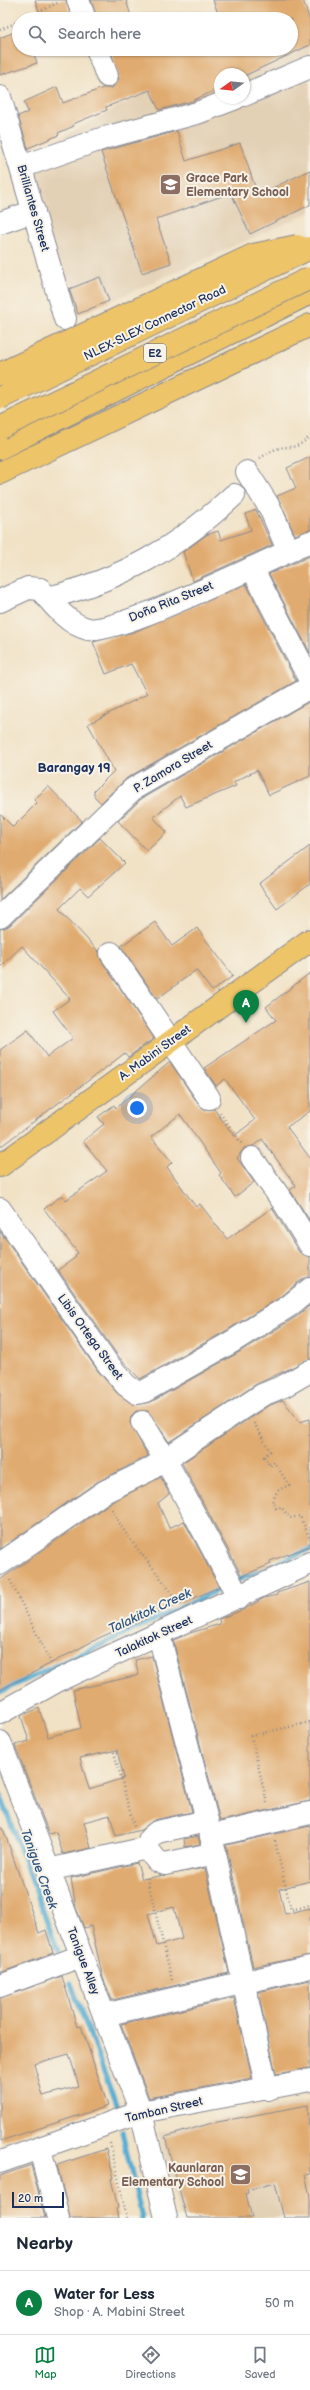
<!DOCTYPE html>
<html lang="en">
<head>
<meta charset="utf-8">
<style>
	body { margin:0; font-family:"Balsamiq Sans",sans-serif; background:#f2f2f3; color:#1f2937 }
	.compass { position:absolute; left:214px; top:68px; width:36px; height:36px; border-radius:50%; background:#fff; box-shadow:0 1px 3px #0004; rotate:255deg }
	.scale { position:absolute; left:12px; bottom:10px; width:52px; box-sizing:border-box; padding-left:4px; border:2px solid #1b2f5e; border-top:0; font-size:11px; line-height:14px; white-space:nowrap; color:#1b2f5e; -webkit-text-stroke:3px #f7f3e8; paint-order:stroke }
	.you { position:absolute; left:137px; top:1108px; width:14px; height:14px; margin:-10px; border:3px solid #fff; border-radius:50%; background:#1a73e8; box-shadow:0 0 0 6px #1a73e833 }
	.badge { display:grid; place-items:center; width:26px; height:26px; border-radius:50%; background:#0b8043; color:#fff; font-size:13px; font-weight:700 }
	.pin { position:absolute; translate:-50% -33px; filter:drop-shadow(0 1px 2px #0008) }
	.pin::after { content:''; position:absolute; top:21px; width:14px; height:12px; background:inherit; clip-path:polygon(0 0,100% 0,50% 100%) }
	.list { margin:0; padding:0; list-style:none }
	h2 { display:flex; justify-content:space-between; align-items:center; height:52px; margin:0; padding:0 16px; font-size:17px }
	h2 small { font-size:13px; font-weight:400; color:#747a83 }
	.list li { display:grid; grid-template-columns:26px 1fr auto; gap:12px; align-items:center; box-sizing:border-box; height:64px; padding:0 16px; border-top:1px solid #e0e1e3 }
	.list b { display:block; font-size:15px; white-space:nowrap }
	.list p { margin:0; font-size:13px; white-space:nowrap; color:#747a83 }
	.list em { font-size:13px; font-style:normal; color:#747a83 }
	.icon { flex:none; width:22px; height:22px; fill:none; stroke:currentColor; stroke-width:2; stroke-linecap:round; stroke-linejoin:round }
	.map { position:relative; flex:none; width:310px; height:2218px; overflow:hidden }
	.search { position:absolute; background:#fff; box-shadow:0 1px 3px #0004; left:12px; right:12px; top:12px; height:44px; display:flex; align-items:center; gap:10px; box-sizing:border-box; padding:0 14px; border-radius:22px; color:#747a83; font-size:15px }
	.sheet { height:116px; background:#fff }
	nav { display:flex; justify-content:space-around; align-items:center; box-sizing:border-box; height:56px; border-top:1px solid #e0e1e3; background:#fff; font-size:11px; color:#747a83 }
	nav a { display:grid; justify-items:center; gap:2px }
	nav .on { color:#0b8043 }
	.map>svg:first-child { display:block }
	.built { fill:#e3d1b6; fill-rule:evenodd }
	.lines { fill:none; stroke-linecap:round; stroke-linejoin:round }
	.stream { stroke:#57add3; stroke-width:5 }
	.building { fill:#e0ab6f; fill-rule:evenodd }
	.minor-casing { stroke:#868892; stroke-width:24 }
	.major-casing { stroke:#868892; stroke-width:24 }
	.highway-casing { stroke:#868892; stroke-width:24 }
	.path { stroke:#868892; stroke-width:2.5; stroke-dasharray:1 3; stroke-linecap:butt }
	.minor { stroke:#fff; stroke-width:22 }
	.major { stroke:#eec469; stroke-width:22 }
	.highway { stroke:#eec469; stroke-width:22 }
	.highway-bridge-casing { stroke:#868892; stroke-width:24; stroke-linecap:butt }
	.highway-bridge { stroke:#eec469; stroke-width:22 }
	.labels { text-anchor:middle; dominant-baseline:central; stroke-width:4; stroke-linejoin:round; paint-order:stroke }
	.shield { fill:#f7f3e8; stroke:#5d6a87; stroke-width:1 }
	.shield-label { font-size:11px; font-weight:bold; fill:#1b2f5e }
	.education-label { font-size:12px; font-weight:bold; fill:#785e54; stroke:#f7f3e8; text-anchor:start }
	.street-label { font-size:12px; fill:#1b2f5e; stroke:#f7f3e8 }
	.neighbourhood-label { font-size:13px; font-weight:bold; fill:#1b2f5e; stroke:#f7f3e8 }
	.water-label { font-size:13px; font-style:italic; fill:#2d5581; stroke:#f7f3e8 }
</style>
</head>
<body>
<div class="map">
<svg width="310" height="2218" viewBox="0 0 310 2218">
	<rect width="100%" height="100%" fill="#f7f3e8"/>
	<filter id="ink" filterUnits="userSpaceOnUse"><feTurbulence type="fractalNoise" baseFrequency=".025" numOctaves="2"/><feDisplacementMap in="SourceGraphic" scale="8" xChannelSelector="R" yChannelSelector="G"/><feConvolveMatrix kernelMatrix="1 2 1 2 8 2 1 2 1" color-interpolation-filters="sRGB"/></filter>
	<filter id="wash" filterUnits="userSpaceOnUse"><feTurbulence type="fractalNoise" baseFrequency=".012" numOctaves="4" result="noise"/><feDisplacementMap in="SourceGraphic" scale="16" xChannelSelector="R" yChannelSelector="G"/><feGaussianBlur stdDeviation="0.9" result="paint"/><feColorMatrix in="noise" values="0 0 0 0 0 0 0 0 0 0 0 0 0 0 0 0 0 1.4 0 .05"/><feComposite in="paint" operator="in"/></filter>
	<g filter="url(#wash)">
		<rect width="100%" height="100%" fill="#f1e2c6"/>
		<g class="built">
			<path d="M310,10V212L73,318L23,158L179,74L291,49V19ZM220,74H244V98H220Z"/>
			<path d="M310,2100V2218H181L158,2132Z"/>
		</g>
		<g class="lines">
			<g class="stream">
				<path d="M236,1581L310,1549"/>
				<path d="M0,1692L227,1586"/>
				<path d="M0,1794L58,1951"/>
				<path d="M71,1984L117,2107"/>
				<path d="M122,2132L142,2218"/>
			</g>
		</g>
		<g id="blocks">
			<g class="building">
				<path d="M35,0H66L72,19H42Z"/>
				<path d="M91,0H126L132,19H97Z"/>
				<path d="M213,0H303L310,21V45L244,76V74H220V88L192,101L159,110L150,90L106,107L107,110L73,124L74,126L58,133L59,135L28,148L18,116L28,112L24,102L57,87L63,103L103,88H112L119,78L110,49H291V19H220Z"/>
				<path d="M19,30V49H32L37,63L0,75V38Z"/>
				<path d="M177,131L186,161L240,143L258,195L310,170V205L250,234L231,193L156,219L171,263L142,273L101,152Z"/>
				<path d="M100,277L109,301L78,314L69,289Z"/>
				<path d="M310,457V530L295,535L277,496L296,488L287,468Z"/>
				<path d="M256,510L272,545L193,581L183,552L206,535L218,531L221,540L251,530L245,514Z"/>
				<path d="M310,556V653L269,574Z"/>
				<path d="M246,584L296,681L127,778L101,803L94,796V791L114,771L88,724L147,694L131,664L106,674L93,642L134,632Z"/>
				<path d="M310,701V776L269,795L257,770L234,782L236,786L186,807L180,796L153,817L167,832L147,851L118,821L141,799Z"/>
				<path d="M48,786L82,821L0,900V814L13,827L37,803L34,800Z"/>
				<path d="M100,838L125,863L88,896L80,888L59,909L99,952L101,960L154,1038L128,1057L125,1053L0,1147V1050L28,1030L47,1057L73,1038L53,1011L70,999L22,946L0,967V929L9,926Z"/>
				<path d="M310,846V884L277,909L259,884Z"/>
				<path d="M155,922L172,946L197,928L233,976L212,991L196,970L157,999L121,946Z"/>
				<path d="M310,973V1111L287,1127L310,1158V1221L290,1190L296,1186L262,1139L253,1146L244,1148L237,1158L254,1182L235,1197L219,1175L221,1173L180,1114L151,1137L172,1162L167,1167L196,1207L200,1204L227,1239L272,1208L299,1252L310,1257V1277L302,1279L282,1296L224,1332L140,1379L118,1356L58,1270L76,1257L75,1255L78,1253L44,1209L62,1195L66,1200L107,1171L83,1141L104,1124L98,1117L114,1105L116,1108L170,1062L199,1105L204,1109H214L234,1136L255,1120L225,1079L216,1086L204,1068L276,1020L266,1007Z"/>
				<path d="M0,1231L98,1371L117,1393L134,1405L151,1402L236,1354L296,1317L310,1305V1359L255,1385L169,1442L148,1411H136L131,1416L130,1423L148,1456L97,1482L0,1549Z"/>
				<path d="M283,1400L300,1422L310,1419V1546L270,1561L271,1564L242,1576L182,1463L268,1406Z"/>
				<path d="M161,1477L169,1494L158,1503L169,1528L184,1521L219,1587L181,1604L180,1602L127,1628L126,1626L101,1637L0,1690V1580L110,1503Z"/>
				<path d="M310,1582V1801L220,1821L173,1640L190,1633L220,1624L219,1619L245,1609L264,1598L277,1595V1593Z"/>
				<path d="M152,1656L192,1812L154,1820L141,1830L116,1836L110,1815L84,1822L91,1848L63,1854L56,1832L49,1834L15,1745L29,1741L21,1716L39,1708L48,1737L81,1728L73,1690L139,1675L135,1660ZM117,1750L124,1778L89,1789L80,1758Z"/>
				<path d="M310,1826V1881L279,1889L285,1914L310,1908V1955L253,1967L226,1845Z"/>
				<path d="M0,1828H3L39,1933L46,1930L53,1953L0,1973Z"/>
				<path d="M198,1836L200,1844L185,1847L184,1839Z"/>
				<path d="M137,1863L142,1879L205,1868L229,1973L112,2000L103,1978L91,1926L84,1928L76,1908L71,1878ZM174,1907L182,1939L157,1946L148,1914Z"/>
				<path d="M62,1976L77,2027L81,2026L108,2106L0,2141V1998ZM69,2054L79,2086L43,2096L34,2064Z"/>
				<path d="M310,1980V2068L276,2074L258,1992Z"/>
				<path d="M234,1998L252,2078L149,2098L121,2024Z"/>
				<path d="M308,2105L310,2174L305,2175L310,2196V2218H284L275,2183L247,2190L248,2193L246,2194L252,2218H187L165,2137L212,2123Z"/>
				<path d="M106,2149L114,2178L111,2179L118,2208L116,2209L118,2218H70L57,2165Z"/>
				<path d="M31,2165L45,2218H0V2176Z"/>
			</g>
		</g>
	</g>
	<g filter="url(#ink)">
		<use href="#blocks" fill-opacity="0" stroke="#868892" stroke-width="1"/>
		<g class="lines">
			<defs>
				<g id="minor">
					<path d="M78,0L85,19"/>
					<path d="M97,49L107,76"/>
					<path d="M244,95L310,67"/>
					<path d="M0,97L65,319"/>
					<path d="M21,167L104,138L197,113L236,98"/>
					<path d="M0,223L34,211"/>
					<path d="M247,472L270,508L288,550"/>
					<path d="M252,568L310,680"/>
					<path d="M48,598C124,578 176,549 234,495"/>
					<path d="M0,601L28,588L40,589C53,604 67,624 88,629C118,635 272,557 310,542"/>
					<path d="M0,917L133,789L310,687"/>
					<path d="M111,953L209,1098"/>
					<path d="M252,1158L286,1206L310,1245"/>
					<path d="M0,1209L108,1364L126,1385L137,1393L145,1391L230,1343L289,1306L310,1289"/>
					<path d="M142,1422L165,1459L239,1598"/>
					<path d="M0,1564L104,1492L149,1470L262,1395L284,1386L310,1371"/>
					<path d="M159,1635L211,1836L267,2089"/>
					<path d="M0,1713L59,1680L310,1563"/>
					<path d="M0,1742L141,2112L166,2218"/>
					<path d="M211,1836L310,1813"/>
					<path d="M147,1848L150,1838L157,1832L207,1821"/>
					<path d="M48,1870L147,1848L157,1861L165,1864L215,1853"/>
					<path d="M0,1986L81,1956"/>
					<path d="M104,2015L310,1967"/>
					<path d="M40,2149L58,2218"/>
					<path d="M0,2162L141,2112L310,2080"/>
				</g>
				<path id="major" d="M0,1166L310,940"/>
				<g id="highway">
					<path d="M0,448L310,293"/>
					<path d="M0,473L310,325"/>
				</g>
			</defs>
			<use href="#minor" class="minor-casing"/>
			<use href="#major" class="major-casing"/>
			<use href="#highway" class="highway-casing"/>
			<g class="path">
				<path d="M24,19L59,2"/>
				<path d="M0,30L19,21"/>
				<path d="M260,458C264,456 269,452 273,450C292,443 293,453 310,436"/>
				<path d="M220,1113L242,1144"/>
				<path d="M254,1423L270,1451L264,1457L270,1466L274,1462L289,1485L277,1491L273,1501L276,1508L281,1507L290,1518L300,1516L310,1539"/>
				<path d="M309,1435L310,1436"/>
				<path d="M112,1509C128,1544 159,1570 178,1604"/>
				<path d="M10,1580L51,1663"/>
				<path d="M114,1752L134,1827"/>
				<path d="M267,1803L251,1736L310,1722"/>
				<path d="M275,1841L291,1910L310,1905"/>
				<path d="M147,1878L172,1980"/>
				<path d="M110,2143L127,2218"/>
			</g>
			<use href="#minor" class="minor"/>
			<use href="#major" class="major"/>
			<use href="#highway" class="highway"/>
			<defs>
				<g id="highway-bridge">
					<path d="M0,374L253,255L297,246"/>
					<path d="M0,398L310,248"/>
					<path d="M0,428L310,278"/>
				</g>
			</defs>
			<use href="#highway-bridge" class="highway-bridge-casing"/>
			<use href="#highway-bridge" class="highway-bridge"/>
		</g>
	</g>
	<defs>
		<symbol id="school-square" viewBox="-11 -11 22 22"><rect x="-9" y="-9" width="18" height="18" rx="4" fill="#8d6e63" stroke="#f7f3e8"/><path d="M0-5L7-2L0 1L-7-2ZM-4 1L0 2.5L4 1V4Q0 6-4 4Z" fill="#fff"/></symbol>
	</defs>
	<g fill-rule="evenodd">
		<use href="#school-square" x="158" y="172" width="25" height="25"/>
		<use href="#school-square" x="228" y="2162" width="25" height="25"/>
	</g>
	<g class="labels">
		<rect class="shield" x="144" y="344" width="22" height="18" rx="3"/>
		<g class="shield-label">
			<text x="155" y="353">E2</text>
		</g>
		<g class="education-label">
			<text x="186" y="178">Grace Park<tspan x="186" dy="14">Elementary School</tspan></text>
			<text x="224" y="2168" text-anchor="end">Kaunlaran<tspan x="224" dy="14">Elementary School</tspan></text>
		</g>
		<g class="street-label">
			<text transform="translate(33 208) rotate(74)">Brilliantes Street</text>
			<text transform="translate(155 323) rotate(-26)">NLEX-SLEX Connector Road</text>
			<text transform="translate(171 602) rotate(-22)">Doña Rita Street</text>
			<text transform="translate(173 767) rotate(-31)">P. Zamora Street</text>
			<text transform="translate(155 1053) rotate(-36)">A. Mabini Street</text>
			<text transform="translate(90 1337) rotate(54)">Libis Ortega Street</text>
			<text transform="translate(154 1637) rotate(-25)">Talakitok Street</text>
			<text transform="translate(83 1961) rotate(69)">Tanigue Alley</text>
			<text transform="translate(164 2110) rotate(-13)">Tamban Street</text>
		</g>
		<g class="neighbourhood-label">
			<text x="74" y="768">Barangay 19</text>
		</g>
		<g class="water-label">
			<text transform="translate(150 1611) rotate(-25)">Talakitok Creek</text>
			<text transform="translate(39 1869) rotate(70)">Tanigue Creek</text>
		</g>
	</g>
</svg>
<svg class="compass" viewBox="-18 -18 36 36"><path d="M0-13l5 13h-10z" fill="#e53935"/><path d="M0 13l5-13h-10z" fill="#747a83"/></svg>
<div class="scale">20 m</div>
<div class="you"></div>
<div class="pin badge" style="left:246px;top:1023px">A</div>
<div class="search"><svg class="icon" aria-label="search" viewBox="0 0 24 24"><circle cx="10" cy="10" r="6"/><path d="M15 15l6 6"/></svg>Search here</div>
</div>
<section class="sheet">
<h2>Nearby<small></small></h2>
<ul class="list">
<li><span class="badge">A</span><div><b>Water for Less</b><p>Shop · A. Mabini Street</p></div><em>50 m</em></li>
</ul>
</section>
<nav>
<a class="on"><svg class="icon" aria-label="map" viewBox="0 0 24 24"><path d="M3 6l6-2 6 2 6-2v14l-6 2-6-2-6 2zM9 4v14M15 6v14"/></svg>Map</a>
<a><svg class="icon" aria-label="directions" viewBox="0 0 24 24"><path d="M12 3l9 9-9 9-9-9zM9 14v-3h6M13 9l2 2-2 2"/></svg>Directions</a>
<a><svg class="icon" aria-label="saved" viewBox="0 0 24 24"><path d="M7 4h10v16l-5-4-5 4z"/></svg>Saved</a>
</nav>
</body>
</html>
